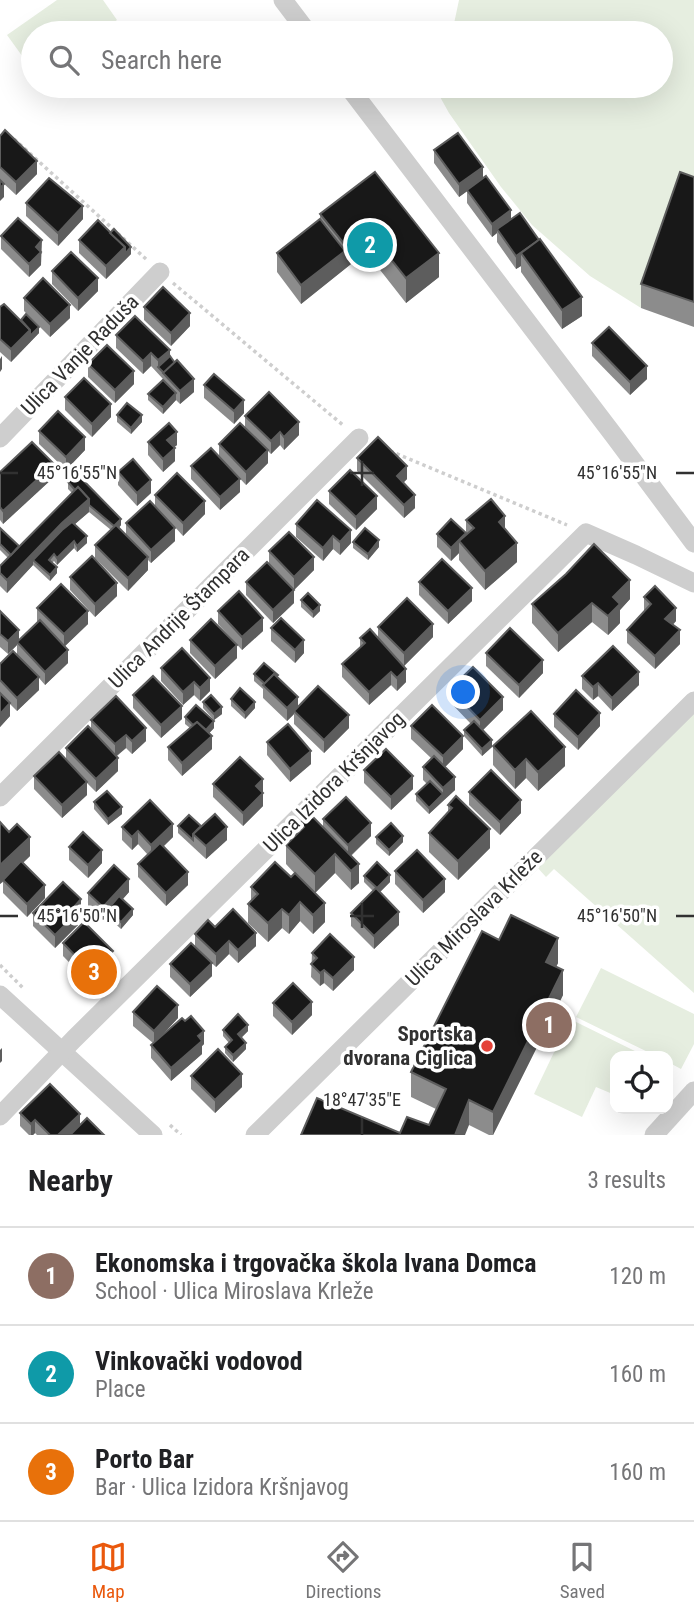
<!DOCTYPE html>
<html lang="en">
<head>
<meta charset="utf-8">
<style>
	body { margin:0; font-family:"Roboto Condensed",sans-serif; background:#f2f2f2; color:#202124 }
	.controls { position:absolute; right:21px; bottom:21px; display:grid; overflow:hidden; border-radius:14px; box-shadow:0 7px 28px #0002 }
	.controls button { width:63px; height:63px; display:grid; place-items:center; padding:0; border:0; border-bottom:2px solid #e0e0e0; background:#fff; color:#202124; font:35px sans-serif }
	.you { position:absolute; left:464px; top:693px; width:24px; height:24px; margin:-18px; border:5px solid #fff; border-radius:50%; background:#1a73e8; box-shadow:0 0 0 10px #1a73e833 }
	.badge { display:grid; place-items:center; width:46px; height:46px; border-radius:50%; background:#ea580c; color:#fff; font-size:23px; font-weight:700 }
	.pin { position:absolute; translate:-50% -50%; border:4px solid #fff; box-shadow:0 2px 7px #0006 }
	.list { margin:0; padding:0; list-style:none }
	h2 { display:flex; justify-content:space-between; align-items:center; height:91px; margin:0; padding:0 28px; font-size:30px }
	h2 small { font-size:23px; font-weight:400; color:#757577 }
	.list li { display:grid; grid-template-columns:46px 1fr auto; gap:21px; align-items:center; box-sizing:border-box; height:98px; padding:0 28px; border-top:2px solid #e0e0e0 }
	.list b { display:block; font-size:26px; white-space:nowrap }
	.list p { margin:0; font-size:23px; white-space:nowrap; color:#757577 }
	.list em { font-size:23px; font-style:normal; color:#757577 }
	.icon { flex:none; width:38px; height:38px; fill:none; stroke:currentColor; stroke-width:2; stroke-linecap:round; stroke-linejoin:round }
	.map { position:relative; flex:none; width:694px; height:1135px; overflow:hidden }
	.search { position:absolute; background:#fff; box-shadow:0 7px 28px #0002; left:21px; right:21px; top:21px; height:77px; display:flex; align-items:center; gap:18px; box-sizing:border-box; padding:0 24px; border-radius:38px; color:#757577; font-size:26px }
	.sheet { height:385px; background:#fff }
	nav { display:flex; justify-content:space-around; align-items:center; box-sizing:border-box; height:98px; border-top:2px solid #e0e0e0; background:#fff; font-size:19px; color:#757577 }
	nav a { display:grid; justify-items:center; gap:4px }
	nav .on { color:#ea580c }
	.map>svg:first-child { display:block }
	.green { fill:#e6eee0 }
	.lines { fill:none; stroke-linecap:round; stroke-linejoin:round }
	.path { stroke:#cecece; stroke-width:3.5; stroke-dasharray:3.5 3.5; stroke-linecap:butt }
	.minor { stroke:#cecece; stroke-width:19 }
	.wall { fill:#8c8c8c }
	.shaded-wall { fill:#5d5d5d }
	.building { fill:#181818; stroke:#5d5d5d; stroke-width:2 }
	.ticks { fill:none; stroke:#313131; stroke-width:2.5 }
	.poi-dot { fill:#e44238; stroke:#fff; stroke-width:2.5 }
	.labels { text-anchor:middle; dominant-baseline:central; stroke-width:7; stroke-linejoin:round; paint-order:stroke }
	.street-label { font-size:21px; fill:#313131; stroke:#fff }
	.poi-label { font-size:21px; font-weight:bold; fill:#313131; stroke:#fff; text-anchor:end }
	.ticks-label { font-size:18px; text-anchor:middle; fill:#313131; stroke:#fff; stroke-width:7; stroke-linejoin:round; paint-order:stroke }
</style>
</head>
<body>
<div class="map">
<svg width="694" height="1135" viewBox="0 0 694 1135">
	<rect width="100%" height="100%" fill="#fff"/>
	<g class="green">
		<path d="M57,0H103L117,20L99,33H33V71L7,35Z"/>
		<path d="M459,0H694V190L680,197L641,308L590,276L532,225L501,187L449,113L439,95L441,86H661V33H452Z"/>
		<path d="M694,713V993L554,869L546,877L537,867Z"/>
		<path d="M601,968L694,1014V1044L681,1069L668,1062V1056H656L576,1017Z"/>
		<path d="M570,1019L645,1056H615V1095L596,1087L582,1117L534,1094Z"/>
	</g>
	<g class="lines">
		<g class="path">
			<path d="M14,139L146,259"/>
			<path d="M173,283L344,426"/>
			<path d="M390,451L567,525"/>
			<path d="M0,965L23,988"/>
			<path d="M170,1125L181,1135"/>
		</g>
		<g class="minor">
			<path d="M283,0L308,33"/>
			<path d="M348,86L615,437L694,543"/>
			<path d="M0,438L160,272"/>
			<path d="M0,797L359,438"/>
			<path d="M0,995L153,1135"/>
			<path d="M0,1116L74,1039L586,533L636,555L694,583"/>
			<path d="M255,1135L694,701"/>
			<path d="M654,1135L694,1091"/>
		</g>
	</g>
	<g class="wall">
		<path d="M0,136L37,174L16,195L0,180Z"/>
		<path d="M434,150L483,179L582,316L562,329L521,272V266L516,269L497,242V233L492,237L467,203V191L459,197L434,163Z"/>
		<path d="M375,172L439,277L406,303L366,252L301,304L277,272V253L320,219V214Z"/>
		<path d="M694,177V327L641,308V284Z"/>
		<path d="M26,203L83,219L58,246L26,216Z"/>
		<path d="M1,236L42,253L41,254V265L29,277L1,249Z"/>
		<path d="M79,240L131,254L106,279L79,253Z"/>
		<path d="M52,271L98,291L78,311L52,284Z"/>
		<path d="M24,298L70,318L50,337L24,311Z"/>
		<path d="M0,307L39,333L11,362L0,352Z"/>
		<path d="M144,307L190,326L171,346L144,320Z"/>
		<path d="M116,335L170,356L194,392L180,404L176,400L163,414L148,400V394L163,379L151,366L143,374L116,348Z"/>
		<path d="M592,343L647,379L630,395L592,356Z"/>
		<path d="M88,364L134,384L115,403L88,377Z"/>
		<path d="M204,385L244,413L234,424L204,398Z"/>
		<path d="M65,397L111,417L92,437L65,410Z"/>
		<path d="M117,415L142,422L131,434L117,422Z"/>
		<path d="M245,416L299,435L284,450L280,445L271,454L268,451V463L246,485L230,468L240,492L220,510L191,479V466L219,456V444L245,428Z"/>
		<path d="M39,431L85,450L66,470L39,444Z"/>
		<path d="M148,442L177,445L174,447L175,461L163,472L148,455Z"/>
		<path d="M357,458L407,479L403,483L415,508L404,518L357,471Z"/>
		<path d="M0,472L54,477L3,524L0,520Z"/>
		<path d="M118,472L151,493L137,506L118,485Z"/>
		<path d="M68,482L121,525L119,528L126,535V523L155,506V495L205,514L183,536L175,527V541L151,563L148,560V570L128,591L95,558V545L111,530L89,512L75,524L87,543L77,552L74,548L57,565L54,561L52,563L57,573L50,581L33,565L7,593L0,586V566L8,558L0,550V528L19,546L72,493L68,489Z"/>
		<path d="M329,491L377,509L356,530L329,504Z"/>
		<path d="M317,500L351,543L340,555L333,549L323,561L296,537V524Z"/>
		<path d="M466,520L505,530L517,562L485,590L459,560V553L451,561L437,547V534L466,535Z"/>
		<path d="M353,542L379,547L368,560L353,548Z"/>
		<path d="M269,551L314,570L294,590L269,564Z"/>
		<path d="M70,577L117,596L95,617L70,590Z"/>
		<path d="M246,582L294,603L273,623L246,595Z"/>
		<path d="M419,582L472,601L448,624L419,595Z"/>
		<path d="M644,597L676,621L673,625L680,644L655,669L627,643V630L645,611L644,610Z"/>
		<path d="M630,599L620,610V623L608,635L592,622L558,652L532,623V604Z"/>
		<path d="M301,600L320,611L313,618L301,607Z"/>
		<path d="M37,608L88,624L65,646L68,663L45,685L39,678V690L17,711L10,704V716L0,727V664L17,655V645L8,654L0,647V611L19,640L38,622L37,621Z"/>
		<path d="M218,611L263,631L242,650L218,624Z"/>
		<path d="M378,627L433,637L404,666L406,682L397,691L391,685L369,705L342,677V664L360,647V638L378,637Z"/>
		<path d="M271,628L304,653L295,663L271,641Z"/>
		<path d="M190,640L237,658L215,679L190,653Z"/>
		<path d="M182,648L210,691L200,701L194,695L183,705L161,681V668Z"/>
		<path d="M486,653L543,673L519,698L486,666Z"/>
		<path d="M254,674L278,678L298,707L349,728L324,753L294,724V714L287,721L263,698V689L254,681Z"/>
		<path d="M582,676L639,685L612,711L598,696L593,700L582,689Z"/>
		<path d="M450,689L503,710L483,730L492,747L482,756L464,736V730L471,724L450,702Z"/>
		<path d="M133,695L182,719L161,738L133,708Z"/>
		<path d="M231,699L255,708L245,719L231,706Z"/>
		<path d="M203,702L222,714L214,720L203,708Z"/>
		<path d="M554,714L600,726L578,750L554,727Z"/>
		<path d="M185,717L214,728L209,733L212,749L182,776L168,760V747L190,728L185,724Z"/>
		<path d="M91,720L146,741L132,754L126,748L117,756L118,771L96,792L87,783V795L62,818L34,789V776L66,759V748L91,730Z"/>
		<path d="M411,726L463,749L445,767L455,790L429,814L416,801V794L427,784L423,780V767L431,758L411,739Z"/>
		<path d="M267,742L311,764L290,782L267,755Z"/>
		<path d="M493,746L565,766L538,791L526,778L515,789L493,765Z"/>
		<path d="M364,770L413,789L391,810L364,783Z"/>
		<path d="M213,784L263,792V806L243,826L213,797Z"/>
		<path d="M469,792L521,813L500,835L469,805Z"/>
		<path d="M94,802L122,814L108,825L94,809Z"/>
		<path d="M448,805L490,848L458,880L429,852V833L448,812Z"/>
		<path d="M323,819L371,836L351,856L359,883L351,890L335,873L315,893L325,922L313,934L300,921L289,934L282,928L268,942L248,923V904L251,901V887L297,876L286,864V845L300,831V823L323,827Z"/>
		<path d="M0,822L30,856L23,863L45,898L27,917L3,893V882L0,884Z"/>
		<path d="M178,826H201L227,840L206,859L178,833Z"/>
		<path d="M122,827L173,837L163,847L188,885L166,906L138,877V864L148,855L138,844L132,850L122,840Z"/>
		<path d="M376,837L403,842L389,856L376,844Z"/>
		<path d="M69,847L102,863L88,878L69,860Z"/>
		<path d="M395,871L445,892L423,913L395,884Z"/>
		<path d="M364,876L390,882L380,892L399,925L374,949L351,926V913L373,891L364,882Z"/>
		<path d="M129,892L123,899L133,915L121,929L107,916L103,920L88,906V893Z"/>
		<path d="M33,913H81L78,915V925L55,948L33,926Z"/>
		<path d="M215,927L256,946L238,963L229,954L216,967L204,956L212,976L190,997L170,977V964L195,947V934Z"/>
		<path d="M499,940L558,963L556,967L563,995L493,1135H489L469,1125L400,1133L429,1125L436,1109L411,1097V1072Z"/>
		<path d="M63,943L113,964L91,985L63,956Z"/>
		<path d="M312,953L354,970L333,991L324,983L320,986L311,977Z"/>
		<path d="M273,1003L312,1015L292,1035L273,1016Z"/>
		<path d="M133,1012L178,1018L160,1037L204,1044L202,1046V1054L171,1081L151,1058V1045L153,1043L133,1026Z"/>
		<path d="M223,1030L248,1031L241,1038L246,1049L233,1062L225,1053V1047L229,1043L223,1036Z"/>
		<path d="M191,1076L242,1087L215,1113L191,1089Z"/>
		<path d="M20,1113L80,1125L104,1135H37L35,1133L33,1135H29L20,1126Z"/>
	</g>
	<g class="shaded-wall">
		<path d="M37,161V174L16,195V182Z"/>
		<path d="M483,167V180L459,197V184Z"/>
		<path d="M4,184V197L0,201V188Z"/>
		<path d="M83,206V219L58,246V233Z"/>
		<path d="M511,210V223L497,229V233L492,237V224Z"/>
		<path d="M366,228V252L301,304V285L345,251V245Z"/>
		<path d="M42,240L41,265L29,277V264L36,247Z"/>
		<path d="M125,247V260L106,279V266Z"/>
		<path d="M131,247V254L125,260V254Z"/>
		<path d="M439,253V277L406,303V278Z"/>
		<path d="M521,253V266L516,269V256Z"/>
		<path d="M98,278V291L78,311V298Z"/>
		<path d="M582,297V316L562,329V310Z"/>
		<path d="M70,305V318L50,337V324Z"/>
		<path d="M190,313V326L171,346V333Z"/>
		<path d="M39,327V333L11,362V349L30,330Z"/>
		<path d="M170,350V363L158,367V360Z"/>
		<path d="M151,353V366L143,374V361Z"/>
		<path d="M2,356V369L0,372V359Z"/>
		<path d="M647,366V379L630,395V382Z"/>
		<path d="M134,371V384L115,403V390Z"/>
		<path d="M194,379V392L180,404V391Z"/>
		<path d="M176,393V400L163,414V407Z"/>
		<path d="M244,400V413L234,424V411Z"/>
		<path d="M111,404V417L92,437V424Z"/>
		<path d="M142,415V422L131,434V428Z"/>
		<path d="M299,422V435L284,450V437Z"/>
		<path d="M177,432V445L167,453V440Z"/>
		<path d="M280,432V445L271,454V441Z"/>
		<path d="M85,437V450L66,470V457Z"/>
		<path d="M175,448V461L163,472V459Z"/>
		<path d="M268,450V463L246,485V472Z"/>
		<path d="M54,464V477L3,524V511Z"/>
		<path d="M407,466V479L397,489V476Z"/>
		<path d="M240,479V492L220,510V497Z"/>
		<path d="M151,480V493L137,506V493Z"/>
		<path d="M415,495V508L404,518V505Z"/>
		<path d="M377,496V509L356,530V517Z"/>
		<path d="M89,499V512L33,560V565L7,593V580L62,523Z"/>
		<path d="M205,501V514L183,536V523Z"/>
		<path d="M505,516V535L499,522Z"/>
		<path d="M121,519V525L114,533V526Z"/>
		<path d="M175,528V541L151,563V550Z"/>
		<path d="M351,530V543L340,555V542Z"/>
		<path d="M466,533V546L459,541V553L451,561V548Z"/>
		<path d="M87,536V543L77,552V546Z"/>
		<path d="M333,536V549L323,561V548Z"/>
		<path d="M379,540V547L368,560V554Z"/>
		<path d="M74,541V548L57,565V558Z"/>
		<path d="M517,543V562L485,590V571Z"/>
		<path d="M148,557V570L128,591V578Z"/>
		<path d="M314,557V570L294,590V577Z"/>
		<path d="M57,567V573L50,581V575Z"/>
		<path d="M630,580V599L620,610V623L608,635V616L613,597Z"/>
		<path d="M117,583V596L95,617V604Z"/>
		<path d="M472,588V601L448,624V611Z"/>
		<path d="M294,590V603L273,623V610Z"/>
		<path d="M592,603V622L558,652V633Z"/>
		<path d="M320,605V611L313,618V612Z"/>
		<path d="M676,608V621L665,632V619Z"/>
		<path d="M88,611V624L64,647V634Z"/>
		<path d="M263,618V631L242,650V637Z"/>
		<path d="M433,624V637L404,666V653Z"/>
		<path d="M19,630V643L17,642V645L8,654V641Z"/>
		<path d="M680,630V644L655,669V656Z"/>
		<path d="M304,640V653L295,663V650Z"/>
		<path d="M237,645V658L215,679V666Z"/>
		<path d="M68,650V663L45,685V672Z"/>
		<path d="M543,660V673L519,698V685Z"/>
		<path d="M406,669V682L397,691V678Z"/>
		<path d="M391,672V685L369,705V692Z"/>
		<path d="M639,672V685L612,711V698Z"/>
		<path d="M39,677V690L17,711V698Z"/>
		<path d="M210,678V691L200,701V688Z"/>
		<path d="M194,682V695L183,705V692Z"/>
		<path d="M598,683V696L593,700V687Z"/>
		<path d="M298,697V710L294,711V714L287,721V708Z"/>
		<path d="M503,697V710L480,733V720Z"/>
		<path d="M255,702V708L245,719V713Z"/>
		<path d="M10,703V716L0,727V714Z"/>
		<path d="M182,706V719L161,738V725Z"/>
		<path d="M222,707V714L214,720V714Z"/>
		<path d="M600,713V726L578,750V737Z"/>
		<path d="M349,715V728L324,753V740Z"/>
		<path d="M214,721V728L203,740V734Z"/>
		<path d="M146,728V741L132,754V741Z"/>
		<path d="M126,735V748L115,757V744Z"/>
		<path d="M212,736V749L182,776V763Z"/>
		<path d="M463,736V749L443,769V756Z"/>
		<path d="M492,740V747L482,756V749Z"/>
		<path d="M565,747V766L538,791V772Z"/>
		<path d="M311,751V764L290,782V769Z"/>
		<path d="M118,758V771L96,792V779Z"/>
		<path d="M526,759V778L515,789V770Z"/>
		<path d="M413,776V789L391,810V797Z"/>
		<path d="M455,777V790L443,801V788Z"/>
		<path d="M263,779V792L256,799V786Z"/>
		<path d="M87,782V795L62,818V805Z"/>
		<path d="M263,793V806L243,826V813Z"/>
		<path d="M443,794V801L429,814V808Z"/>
		<path d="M521,800V813L500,835V822Z"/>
		<path d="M122,807V814L108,825V819Z"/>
		<path d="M371,823V836L348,858V845Z"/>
		<path d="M173,824V837L151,858V845Z"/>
		<path d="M227,827V840L206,859V846Z"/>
		<path d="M490,829V848L458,880V861Z"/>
		<path d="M138,831V844L132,850V837Z"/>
		<path d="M403,836V842L389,856V850Z"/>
		<path d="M30,837V856L0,884V865Z"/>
		<path d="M102,850V863L88,878V865Z"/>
		<path d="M335,854V873L315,893V874Z"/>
		<path d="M359,864V883L351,890V871Z"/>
		<path d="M188,872V885L166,906V893Z"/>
		<path d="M390,875V882L377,895V888Z"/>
		<path d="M129,879V892L110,913L107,910V916L103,920V907Z"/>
		<path d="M445,879V892L423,913V900Z"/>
		<path d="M45,885V898L27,917V904Z"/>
		<path d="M81,899V913L78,915V925L55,948V935L74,907Z"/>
		<path d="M300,902V921L289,934V915Z"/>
		<path d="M325,903V922L313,934V915Z"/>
		<path d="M133,909V915L121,929V922Z"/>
		<path d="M282,909V928L268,942V923Z"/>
		<path d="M399,912V925L374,949V936Z"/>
		<path d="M256,933V946L238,963V950Z"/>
		<path d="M558,938V963L546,986V962Z"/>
		<path d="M229,941V954L216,967V954Z"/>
		<path d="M113,951V964L91,985V972Z"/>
		<path d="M354,957V970L333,991V978Z"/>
		<path d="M212,963V976L190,997V984Z"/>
		<path d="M324,970V983L320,986V973Z"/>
		<path d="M563,970V995L493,1135V1112Z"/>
		<path d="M312,1002V1015L292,1035V1022Z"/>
		<path d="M178,1005V1018L154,1044V1031Z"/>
		<path d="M248,1025V1031L238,1041V1034Z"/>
		<path d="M204,1031V1044L202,1046V1054L171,1081V1068Z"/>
		<path d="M246,1043V1049L233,1062V1055Z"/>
		<path d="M2,1048V1061L0,1063V1050Z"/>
		<path d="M242,1074V1087L215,1113V1100Z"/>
		<path d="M469,1100V1125L465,1135H455Z"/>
		<path d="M80,1114V1127L72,1135H58Z"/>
		<path d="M35,1120V1133L33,1135H31V1124Z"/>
	</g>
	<g class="building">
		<path d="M5,130L37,161L16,182L0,167V136Z"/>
		<path d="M458,133L483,167L459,184L434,150Z"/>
		<path d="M375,172L439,253L406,278L366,228L345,245L320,214Z"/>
		<path d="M680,172L694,177V302L641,284Z"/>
		<path d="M486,176L511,210L492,224L467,190Z"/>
		<path d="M49,178L83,206L58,233L26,203Z"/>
		<path d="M0,180L4,184L0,188Z"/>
		<path d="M520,213L539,240L516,256L497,229Z"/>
		<path d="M18,218L42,240L36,247L41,252L29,264L1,236Z"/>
		<path d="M320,219L345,251L301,285L277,253Z"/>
		<path d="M98,220L125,247L106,266L79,240Z"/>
		<path d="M114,229L131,247L125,254V247L110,233Z"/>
		<path d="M540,239L582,297L562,310L521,253Z"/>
		<path d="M71,252L98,278L78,298L52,271Z"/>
		<path d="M43,278L70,305L50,324L24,298Z"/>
		<path d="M163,287L190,313L171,333L144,307Z"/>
		<path d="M4,304L30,330L11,349L0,339V307Z"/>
		<path d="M26,314L39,327L30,336V330L21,320Z"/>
		<path d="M135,316L170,350L158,360L151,353L143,361L116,335Z"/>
		<path d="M609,327L647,366L630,382L592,343Z"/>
		<path d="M107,345L134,371L115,390L88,364Z"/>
		<path d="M170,356L175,363L164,373L158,367Z"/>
		<path d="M177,360L194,379L180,391L163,373Z"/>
		<path d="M214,374L244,400L234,411L204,385Z"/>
		<path d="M84,378L111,404L92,424L65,397Z"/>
		<path d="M163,380L176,393L163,407L148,394Z"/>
		<path d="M269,392L299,422L284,437L280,432L271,441L245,416Z"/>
		<path d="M127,403L142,415L131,428L117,415Z"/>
		<path d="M58,411L85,437L66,457L39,431Z"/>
		<path d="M169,423L177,432L167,440L175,448L163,459L148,442Z"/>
		<path d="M240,423L268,450L246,472L219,444Z"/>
		<path d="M378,437L407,466L397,476L415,495L404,505L357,458Z"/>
		<path d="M32,442L54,464L3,511L0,507V472Z"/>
		<path d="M211,448L240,479L220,497L191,466Z"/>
		<path d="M133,459L151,480L137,493L118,472Z"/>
		<path d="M350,470L377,496L356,517L329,491Z"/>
		<path d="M177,473L205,501L183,523L155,495Z"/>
		<path d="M77,474L121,519L114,526L89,505V499L78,487L75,490L68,482Z"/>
		<path d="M78,487L89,499L62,523L7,580L0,573V566Z"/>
		<path d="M491,499L505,516L499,522L517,543L485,571L459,541L474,528L466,520Z"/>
		<path d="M317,500L351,530L340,542L333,536L323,548L296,524Z"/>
		<path d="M150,501L175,528L151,550L126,523Z"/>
		<path d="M451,519L466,533L451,548L437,534Z"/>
		<path d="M72,522L87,536L77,546L74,541L57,558L54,554L49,560L57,567L50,575L33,560L62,530Z"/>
		<path d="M116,525L148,557L128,578L95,545Z"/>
		<path d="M0,528L19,546L11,555L0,544Z"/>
		<path d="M365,528L379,540L368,554L353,542Z"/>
		<path d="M289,532L314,557L294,577L269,551Z"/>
		<path d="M594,544L630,580L613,597L620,604L608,616L592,603L558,633L532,604L566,574Z"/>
		<path d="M92,556L117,583L95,604L70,577Z"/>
		<path d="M442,559L472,588L448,611L419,582Z"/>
		<path d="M267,562L294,590L273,610L246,582Z"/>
		<path d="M61,584L88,611L64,634L37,608Z"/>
		<path d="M655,586L676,608L665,619L680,630L655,656L627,630L651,604L644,597Z"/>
		<path d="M239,591L263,618L242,637L218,611Z"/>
		<path d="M308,593L320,605L313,612L301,600Z"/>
		<path d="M407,598L433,624L404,653L378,627Z"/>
		<path d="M0,611L19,630L8,641L0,634Z"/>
		<path d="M281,618L304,640L295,650L271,628Z"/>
		<path d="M211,619L237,645L215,666L190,640Z"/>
		<path d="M40,620L68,650L45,672L17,642Z"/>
		<path d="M510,628L543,660L519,685L486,653Z"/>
		<path d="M370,629L406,669L397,678L391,672L369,692L342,664L365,643L360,638Z"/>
		<path d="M613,646L639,672L612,698L598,683L593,687L582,676Z"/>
		<path d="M182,648L210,678L200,688L194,682L183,692L161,668Z"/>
		<path d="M13,651L39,677L17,698L0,680V664Z"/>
		<path d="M264,663L278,675L277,676L274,674L265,684L254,674Z"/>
		<path d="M473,667L503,697L480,720L450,689Z"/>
		<path d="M274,674L298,697L287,708L263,685Z"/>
		<path d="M153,676L182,706L161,725L133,695Z"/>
		<path d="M318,686L349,715L324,740L294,711Z"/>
		<path d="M240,688L255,702L245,713L231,699Z"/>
		<path d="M576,690L600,713L578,737L554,714Z"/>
		<path d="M0,693L10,703L0,714Z"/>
		<path d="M211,695L222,707L214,714L203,702Z"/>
		<path d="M116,696L146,728L132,741L126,735L115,744L91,720Z"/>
		<path d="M196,705L214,721L206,730L197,722L193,725L185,717Z"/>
		<path d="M432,705L463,736L443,756L411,726Z"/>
		<path d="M531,711L565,747L538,772L526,759L515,770L493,746Z"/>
		<path d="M474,721L492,740L482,749L464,730Z"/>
		<path d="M197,722L212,736L182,763L168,747Z"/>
		<path d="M288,724L311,751L290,769L267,742Z"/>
		<path d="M88,726L118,758L96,779L66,748Z"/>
		<path d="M386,749L413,776L391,797L364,770Z"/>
		<path d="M59,752L87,782L62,805L34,776Z"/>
		<path d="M434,756L455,777L443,788L423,767Z"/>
		<path d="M240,757L263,779L256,786L263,793L243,813L213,784Z"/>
		<path d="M491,770L521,800L500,822L469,792Z"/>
		<path d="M430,781L443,794L429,808L416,794Z"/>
		<path d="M107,791L122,807L108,819L94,802Z"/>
		<path d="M456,796L490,829L458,861L429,833L452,808L448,805Z"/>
		<path d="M346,797L371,823L348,845L323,819Z"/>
		<path d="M150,800L173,824L151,845L138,831L132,837L122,827Z"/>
		<path d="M215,814L227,827L206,846L193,834Z"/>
		<path d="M310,814L359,864L351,871L335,854L315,874L286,845L304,827L300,823Z"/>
		<path d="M189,815L201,826L193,834V840L178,826Z"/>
		<path d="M0,822L9,832L17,824L30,837L0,865Z"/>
		<path d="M391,823L403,836L389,850L376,837Z"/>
		<path d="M83,832L102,850L88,865L69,847Z"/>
		<path d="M160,843L188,872L166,893L138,864Z"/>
		<path d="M417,850L445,879L423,900L395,871Z"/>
		<path d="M21,861L45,885L27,904L3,880Z"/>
		<path d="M275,862L291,877L295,873L325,903L313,915L300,902L289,915L282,909L268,923L248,904L258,894L251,887Z"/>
		<path d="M377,862L390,875L377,888L364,876Z"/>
		<path d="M114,865L129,879L103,907L88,893Z"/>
		<path d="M63,882L81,899L74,907L78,912L55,935L33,913Z"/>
		<path d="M376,888L399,912L374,936L351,913Z"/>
		<path d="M119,896L133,909L121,922L107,910Z"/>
		<path d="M233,909L256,933L238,950L229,941L216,954L195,934L208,920L215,927Z"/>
		<path d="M511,915L558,938L546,962L563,970L493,1112L469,1100L455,1135H301L317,1098L400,1133L407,1117L429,1125L446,1089L411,1072L482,931L499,940Z"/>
		<path d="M84,922L113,951L91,972L63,943Z"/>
		<path d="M330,934L354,957L333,978L324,970L320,973L311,964L317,958L312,953Z"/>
		<path d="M191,943L212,963L190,984L170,964Z"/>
		<path d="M293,983L312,1002L292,1022L273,1003Z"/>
		<path d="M157,986L178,1005L154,1031L133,1012Z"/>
		<path d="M238,1014L248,1025L238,1034L246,1043L233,1055L225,1047L232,1040L223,1030Z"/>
		<path d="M191,1016L204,1031L198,1036L202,1041L171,1068L151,1045L182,1018L185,1021Z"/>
		<path d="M218,1049L242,1074L215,1100L191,1076Z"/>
		<path d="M50,1084L80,1114L58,1135H50L35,1120L31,1124L20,1113Z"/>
		<path d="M87,1118L104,1135H70Z"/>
	</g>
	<path class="ticks" d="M362,461V486M0,473H18M350,473H374M676,473H694M362,903V928M0,916H18M350,916H374M676,916H694M362,1118V1135"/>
	<circle class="poi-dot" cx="487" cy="1046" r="7"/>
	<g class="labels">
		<g class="street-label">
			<text transform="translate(80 355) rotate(-46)">Ulica Vanje Raduša</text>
			<text transform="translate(179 618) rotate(-45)">Ulica Andrije Štampara</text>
			<text transform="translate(334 782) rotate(-45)">Ulica Izidora Kršnjavog</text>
			<text transform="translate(474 918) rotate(-45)">Ulica Miroslava Krleže</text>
		</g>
		<g class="poi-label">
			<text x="473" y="1034">Sportska<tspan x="473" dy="24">dvorana Ciglica</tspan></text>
		</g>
	</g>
	<g class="ticks-label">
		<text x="77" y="479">45°16'55"N</text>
		<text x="617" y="479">45°16'55"N</text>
		<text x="77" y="922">45°16'50"N</text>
		<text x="617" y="922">45°16'50"N</text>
		<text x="362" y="1106">18°47'35"E</text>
	</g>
</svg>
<div class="controls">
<button><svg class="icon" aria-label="locate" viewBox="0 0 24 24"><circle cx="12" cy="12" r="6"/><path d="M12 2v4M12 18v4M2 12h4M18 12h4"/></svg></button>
</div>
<div class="you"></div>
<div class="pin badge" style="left:549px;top:1025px;background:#8d6e63">1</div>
<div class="pin badge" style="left:370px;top:245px;background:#0f9aa8">2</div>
<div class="pin badge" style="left:94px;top:972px;background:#e8710a">3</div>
<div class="search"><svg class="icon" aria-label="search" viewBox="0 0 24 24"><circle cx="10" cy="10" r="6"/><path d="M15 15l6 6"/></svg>Search here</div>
</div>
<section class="sheet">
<h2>Nearby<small>3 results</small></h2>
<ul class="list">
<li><span class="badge" style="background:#8d6e63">1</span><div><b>Ekonomska i trgovačka škola Ivana Domca</b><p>School · Ulica Miroslava Krleže</p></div><em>120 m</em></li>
<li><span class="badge" style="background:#0f9aa8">2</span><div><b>Vinkovački vodovod</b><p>Place</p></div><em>160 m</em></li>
<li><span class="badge" style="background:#e8710a">3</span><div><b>Porto Bar</b><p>Bar · Ulica Izidora Kršnjavog</p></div><em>160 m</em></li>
</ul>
</section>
<nav>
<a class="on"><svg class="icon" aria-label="map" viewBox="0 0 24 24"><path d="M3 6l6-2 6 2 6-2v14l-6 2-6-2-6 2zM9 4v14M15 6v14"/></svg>Map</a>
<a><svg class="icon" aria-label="directions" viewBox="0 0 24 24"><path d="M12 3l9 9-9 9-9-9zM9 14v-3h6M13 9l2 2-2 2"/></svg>Directions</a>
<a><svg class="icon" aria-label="saved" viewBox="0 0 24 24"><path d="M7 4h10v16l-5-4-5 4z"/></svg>Saved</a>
</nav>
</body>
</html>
